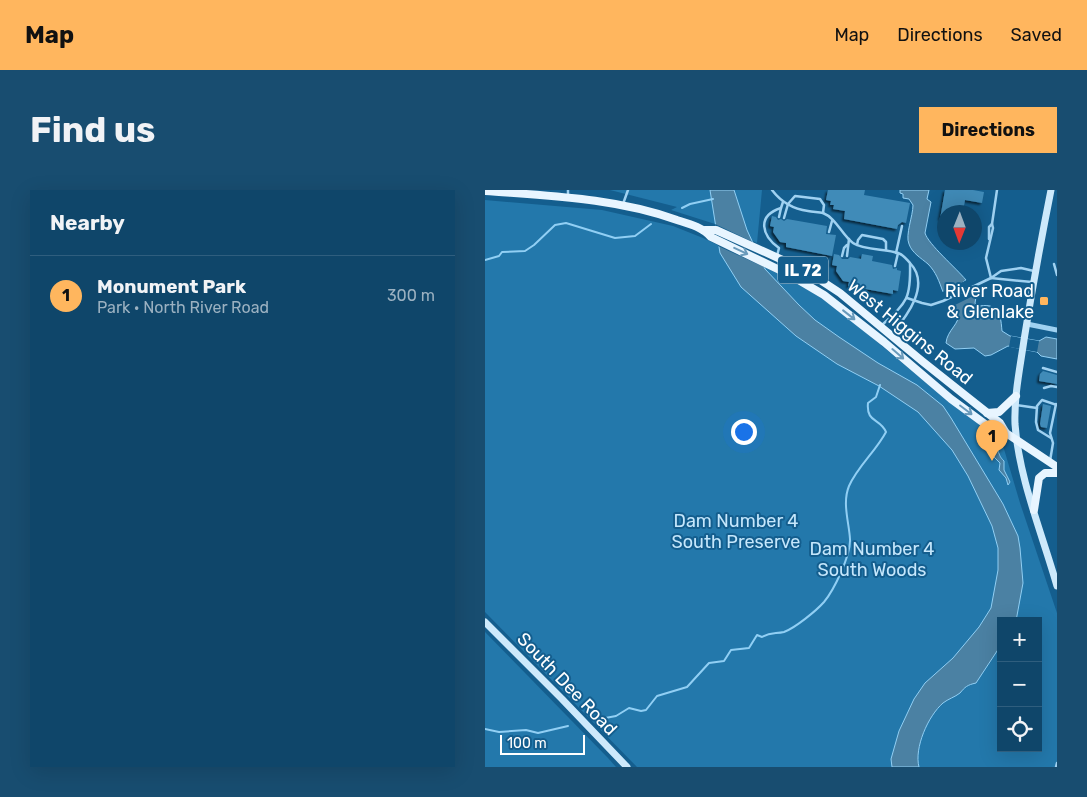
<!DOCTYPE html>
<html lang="en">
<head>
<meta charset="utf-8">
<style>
	body { margin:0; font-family:Rubik,sans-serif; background:#184d70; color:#f1f3f6 }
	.controls { position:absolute; right:15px; bottom:15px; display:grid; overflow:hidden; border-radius:0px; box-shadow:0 5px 20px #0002 }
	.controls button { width:45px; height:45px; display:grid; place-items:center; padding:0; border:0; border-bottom:1px solid #2f5e7e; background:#0f466a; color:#f1f3f6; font:25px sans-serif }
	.compass { position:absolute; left:452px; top:15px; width:45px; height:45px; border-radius:50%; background:#0f466a; box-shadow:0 5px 20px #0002; rotate:181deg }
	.scale { position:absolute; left:15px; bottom:12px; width:85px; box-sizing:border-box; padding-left:5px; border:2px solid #fff; border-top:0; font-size:14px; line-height:18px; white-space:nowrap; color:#fff; -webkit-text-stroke:4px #145e8e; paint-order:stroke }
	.you { position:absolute; left:258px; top:241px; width:18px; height:18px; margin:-12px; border:4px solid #fff; border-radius:50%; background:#1a73e8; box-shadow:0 0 0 8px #1a73e833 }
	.badge { display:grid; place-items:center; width:32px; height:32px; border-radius:50%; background:#ffb65e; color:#111; font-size:16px; font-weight:700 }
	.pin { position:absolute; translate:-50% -41px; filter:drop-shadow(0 1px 2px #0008) }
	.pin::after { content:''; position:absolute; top:26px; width:18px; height:15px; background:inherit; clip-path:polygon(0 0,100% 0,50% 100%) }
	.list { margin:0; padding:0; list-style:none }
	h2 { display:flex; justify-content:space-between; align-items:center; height:65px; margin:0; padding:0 20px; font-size:21px }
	h2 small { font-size:16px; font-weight:400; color:#9bb1c1 }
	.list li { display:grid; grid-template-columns:32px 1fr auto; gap:15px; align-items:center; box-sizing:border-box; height:80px; padding:0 20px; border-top:1px solid #2f5e7e }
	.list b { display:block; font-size:19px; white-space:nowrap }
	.list p { margin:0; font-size:16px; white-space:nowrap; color:#9bb1c1 }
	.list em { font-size:16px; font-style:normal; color:#9bb1c1 }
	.icon { flex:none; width:28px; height:28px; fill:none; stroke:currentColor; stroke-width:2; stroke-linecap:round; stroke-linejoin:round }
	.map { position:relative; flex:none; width:572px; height:577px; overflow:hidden; border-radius:0px }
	header { display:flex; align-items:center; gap:30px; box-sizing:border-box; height:70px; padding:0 25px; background:#ffb65e; color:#111 }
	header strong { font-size:24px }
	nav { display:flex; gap:28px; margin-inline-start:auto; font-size:18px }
	.intro { display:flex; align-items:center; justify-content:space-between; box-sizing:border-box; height:120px; padding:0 30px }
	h1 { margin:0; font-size:35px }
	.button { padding:12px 22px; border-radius:0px; background:#ffb65e; color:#111; font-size:18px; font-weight:700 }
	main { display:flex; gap:30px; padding:0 30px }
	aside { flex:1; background:#0f466a; border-radius:0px; box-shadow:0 5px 20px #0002 }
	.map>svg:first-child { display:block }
	.green { fill:#2378ab; fill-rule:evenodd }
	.water { fill:#4b81a3; stroke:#91cff4 }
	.pier { fill:#145e8e }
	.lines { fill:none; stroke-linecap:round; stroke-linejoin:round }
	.stream { stroke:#91cff4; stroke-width:2 }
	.building { fill:#418bb8; filter:url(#shadow) }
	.service { stroke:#9fd1f1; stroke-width:2.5 }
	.minor { stroke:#9fd1f1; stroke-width:5 }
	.secondary { stroke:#cde9fb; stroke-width:7 }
	.primary { stroke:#e8f5ff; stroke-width:8 }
	.oneway { stroke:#699abb }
	.poi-dot { fill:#ffb65e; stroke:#145e8e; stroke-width:2 }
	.labels { text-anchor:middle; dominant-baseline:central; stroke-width:4; stroke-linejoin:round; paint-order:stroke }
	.shield { fill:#145e8e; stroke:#b8cfdd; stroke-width:1 }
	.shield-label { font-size:16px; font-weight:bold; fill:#fff }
	.poi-label { font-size:18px; fill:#fff; stroke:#145e8e; text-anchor:end }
	.street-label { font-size:18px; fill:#fff; stroke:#145e8e }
	.park-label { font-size:18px; fill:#c5e7fc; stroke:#145e8e }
</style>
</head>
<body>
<header>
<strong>Map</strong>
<nav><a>Map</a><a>Directions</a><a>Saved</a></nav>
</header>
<div class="intro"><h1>Find us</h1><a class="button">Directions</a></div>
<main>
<aside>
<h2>Nearby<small></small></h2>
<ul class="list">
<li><span class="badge">1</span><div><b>Monument Park</b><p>Park · North River Road</p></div><em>300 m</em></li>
</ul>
</aside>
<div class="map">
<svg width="572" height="577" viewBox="0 0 572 577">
	<defs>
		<filter id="shadow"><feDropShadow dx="-2" dy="2" stdDeviation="1" flood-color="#0009"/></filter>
	</defs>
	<rect width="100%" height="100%" fill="#145e8e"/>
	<g class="green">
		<path d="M125,0H225L226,3L233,0H277L272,53L230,34L186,20L192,17Z"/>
		<path d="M0,10L117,20L188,36L218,48L298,86L335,107L367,131L468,215L512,248L519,259L535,313L572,423V577H152L0,422ZM516,431H553V558H516Z"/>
		<path d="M0,442L123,568L131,577H0Z"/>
	</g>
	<g class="water">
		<path d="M225,0H249L262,40L280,79L314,115L330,130L354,147L393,173L432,195L458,216L466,228L518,314L533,346L535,358L538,393L531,431H516V455L491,493C482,495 480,497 475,503C470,507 463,509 458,513C443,526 429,558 434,577H407L406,569L414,541L429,509L440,493L468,468L494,437L506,418L513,380V358L507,336L483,286L467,260L433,222L394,196L352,174L311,146L256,97L235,63Z"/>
		<path d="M415,0H444L442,9L446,12L440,43C443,54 471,78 481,90L478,92L491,107L490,113L492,116C496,116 501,115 505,116C516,119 516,131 517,141L525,146L554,151L561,147L572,149V169L556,166L552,162L523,156L506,165L500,166L489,158L470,159L461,153C462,140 476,133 473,123C471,115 466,107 463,100L458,102C454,91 451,82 443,74C436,68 427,63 424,54C420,45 428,26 428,15L424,9L418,8V4L415,3Z"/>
		<path d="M495,244C501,248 510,253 513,261C515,266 515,267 519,271V280L525,292L523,295L521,288L514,280L515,273L509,267L510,261L501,253L493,249L492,246Z"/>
	</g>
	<g class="pier">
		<path d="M230,34L270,53L280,72L281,78L233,56Z"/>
		<path d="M484,89L482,92L492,104L468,116L461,103L458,104L455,103Z"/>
		<path d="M526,146L554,151L552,162L524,157Z"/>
	</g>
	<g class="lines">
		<g class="stream">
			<path d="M197,18L205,14L228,9"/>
			<path d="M0,70L14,66L17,62L40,61L49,55L70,35L81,33L130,48L150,46L166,34"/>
			<path d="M115,529L131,526L144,518L156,521L161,520L172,506L202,497L224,473L239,471L246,460L264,458L272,445L277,447C286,442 290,444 299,442C310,438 331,421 339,412C349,400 366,365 365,349C364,332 357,313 364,296C373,276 391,261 401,242C395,228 381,233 383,213L391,207L395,195"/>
			<path d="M0,539L14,542L41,540L53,543L83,536"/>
		</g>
	</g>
	<g class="building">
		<path d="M343,0H380L379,5L425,13L421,33L417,32L413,35L412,39L359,29L360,21L348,19L349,15H345L346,11L341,10Z"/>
		<path d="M460,0H488L499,2L497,13L480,10L478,22H460V30L455,29Z"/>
		<path d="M287,26L291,27L293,30L296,29L299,31L302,29L342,36L341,44L351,45L347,66L301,57V53L295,52L288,42L289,37L285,36Z"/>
		<path d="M349,64L354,65L357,69H363L365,67L376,69L377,64L388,66L387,71L407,75L408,79L412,78V80L416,81L413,101L408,100V104L363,96L364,92L358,91L351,81L352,76L347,75Z"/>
		<path d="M558,181L572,185V194L554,191L555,184Z"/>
		<path d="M558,214L566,216L562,238L556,237L555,234Z"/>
	</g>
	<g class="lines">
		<g class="service">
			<path d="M287,0C296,12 308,19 323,21C328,22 334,22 338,23C351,28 357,45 368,53C378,60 401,59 413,63C419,65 421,69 425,73C446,95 422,126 407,144"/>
			<path d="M83,6V0"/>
			<path d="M138,14L143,0"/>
			<path d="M294,27L296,18"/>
			<path d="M299,28L303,14L310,6L335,9L339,15L338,23"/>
			<path d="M344,42L347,31"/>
			<path d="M504,49V37L507,34"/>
			<path d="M372,55L373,50L377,45L398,49L401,52V60"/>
			<path d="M411,63L417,36"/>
			<path d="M292,66L294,58C277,46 271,26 296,18L298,12"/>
			<path d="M357,66L359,58L362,55"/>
			<path d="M362,66L364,49"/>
			<path d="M569,74L572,85"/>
			<path d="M410,76L413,63"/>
			<path d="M506,88L501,68L508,38L507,34L512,0"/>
			<path d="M506,88L547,92"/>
			<path d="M422,108L437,113L446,115L458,111L506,88L516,81L536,78L549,81"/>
			<path d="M397,135C422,112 426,109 425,74"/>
			<path d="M558,178L572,182"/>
			<path d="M559,198L566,196L572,197"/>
			<path d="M531,215L552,218"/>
			<path d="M566,248L553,240L551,232L552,216L557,210L572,215"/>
			<path d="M565,271L568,253L565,243L571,214"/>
			<path d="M571,577L572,573"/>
		</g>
		<path class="minor" d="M542,134L572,140"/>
		<g class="secondary">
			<path d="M566,0C556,50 547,100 539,150C535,178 529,206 530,234C534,289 557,343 572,396"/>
			<path d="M0,432L77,509L142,577"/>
		</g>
		<g class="primary">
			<path d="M0,1C65,6 131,8 192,30C205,34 217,37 226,47L305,85L339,105L399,152L466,209L515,245L521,243"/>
			<path d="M220,40H231L302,72L323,82L355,103L437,171L515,233L521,243L572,277"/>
			<path d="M502,223L514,222L531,206"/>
			<path d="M549,320L554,288L560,283H572"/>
		</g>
	</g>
	<defs><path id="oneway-shaft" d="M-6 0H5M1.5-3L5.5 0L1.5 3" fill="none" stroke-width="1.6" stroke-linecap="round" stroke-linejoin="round" transform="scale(1.25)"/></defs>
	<g class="oneway">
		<use href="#oneway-shaft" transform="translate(256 61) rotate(25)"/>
		<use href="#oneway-shaft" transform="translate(364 125) rotate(38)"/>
		<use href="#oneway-shaft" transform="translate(413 164) rotate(41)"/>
		<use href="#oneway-shaft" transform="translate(481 220) rotate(37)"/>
	</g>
	<rect class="poi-dot" x="554" y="106" width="10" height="10" rx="2.5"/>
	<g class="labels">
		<rect class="shield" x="293" y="66.5" width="50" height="27" rx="4"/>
		<g class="shield-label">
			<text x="318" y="80">IL 72</text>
		</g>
		<g class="poi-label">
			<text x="549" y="101">River Road<tspan x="549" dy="21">&amp; Glenlake</tspan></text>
		</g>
		<g class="street-label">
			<text transform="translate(425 142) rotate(39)">West Higgins Road</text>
			<text transform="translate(82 494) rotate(46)">South Dee Road</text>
		</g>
		<g class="park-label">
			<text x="251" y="331">Dam Number 4<tspan x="251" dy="21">South Preserve</tspan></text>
			<text x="387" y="359">Dam Number 4<tspan x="387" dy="21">South Woods</tspan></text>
		</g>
	</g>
</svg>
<div class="controls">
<button>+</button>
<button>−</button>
<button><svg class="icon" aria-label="locate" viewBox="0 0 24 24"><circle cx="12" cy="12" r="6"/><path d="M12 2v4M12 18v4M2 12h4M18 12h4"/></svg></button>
</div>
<svg class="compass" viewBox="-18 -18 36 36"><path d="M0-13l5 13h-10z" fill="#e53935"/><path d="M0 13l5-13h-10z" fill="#9bb1c1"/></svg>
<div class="scale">100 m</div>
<div class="you"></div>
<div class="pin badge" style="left:507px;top:271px">1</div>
</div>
</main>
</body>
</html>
